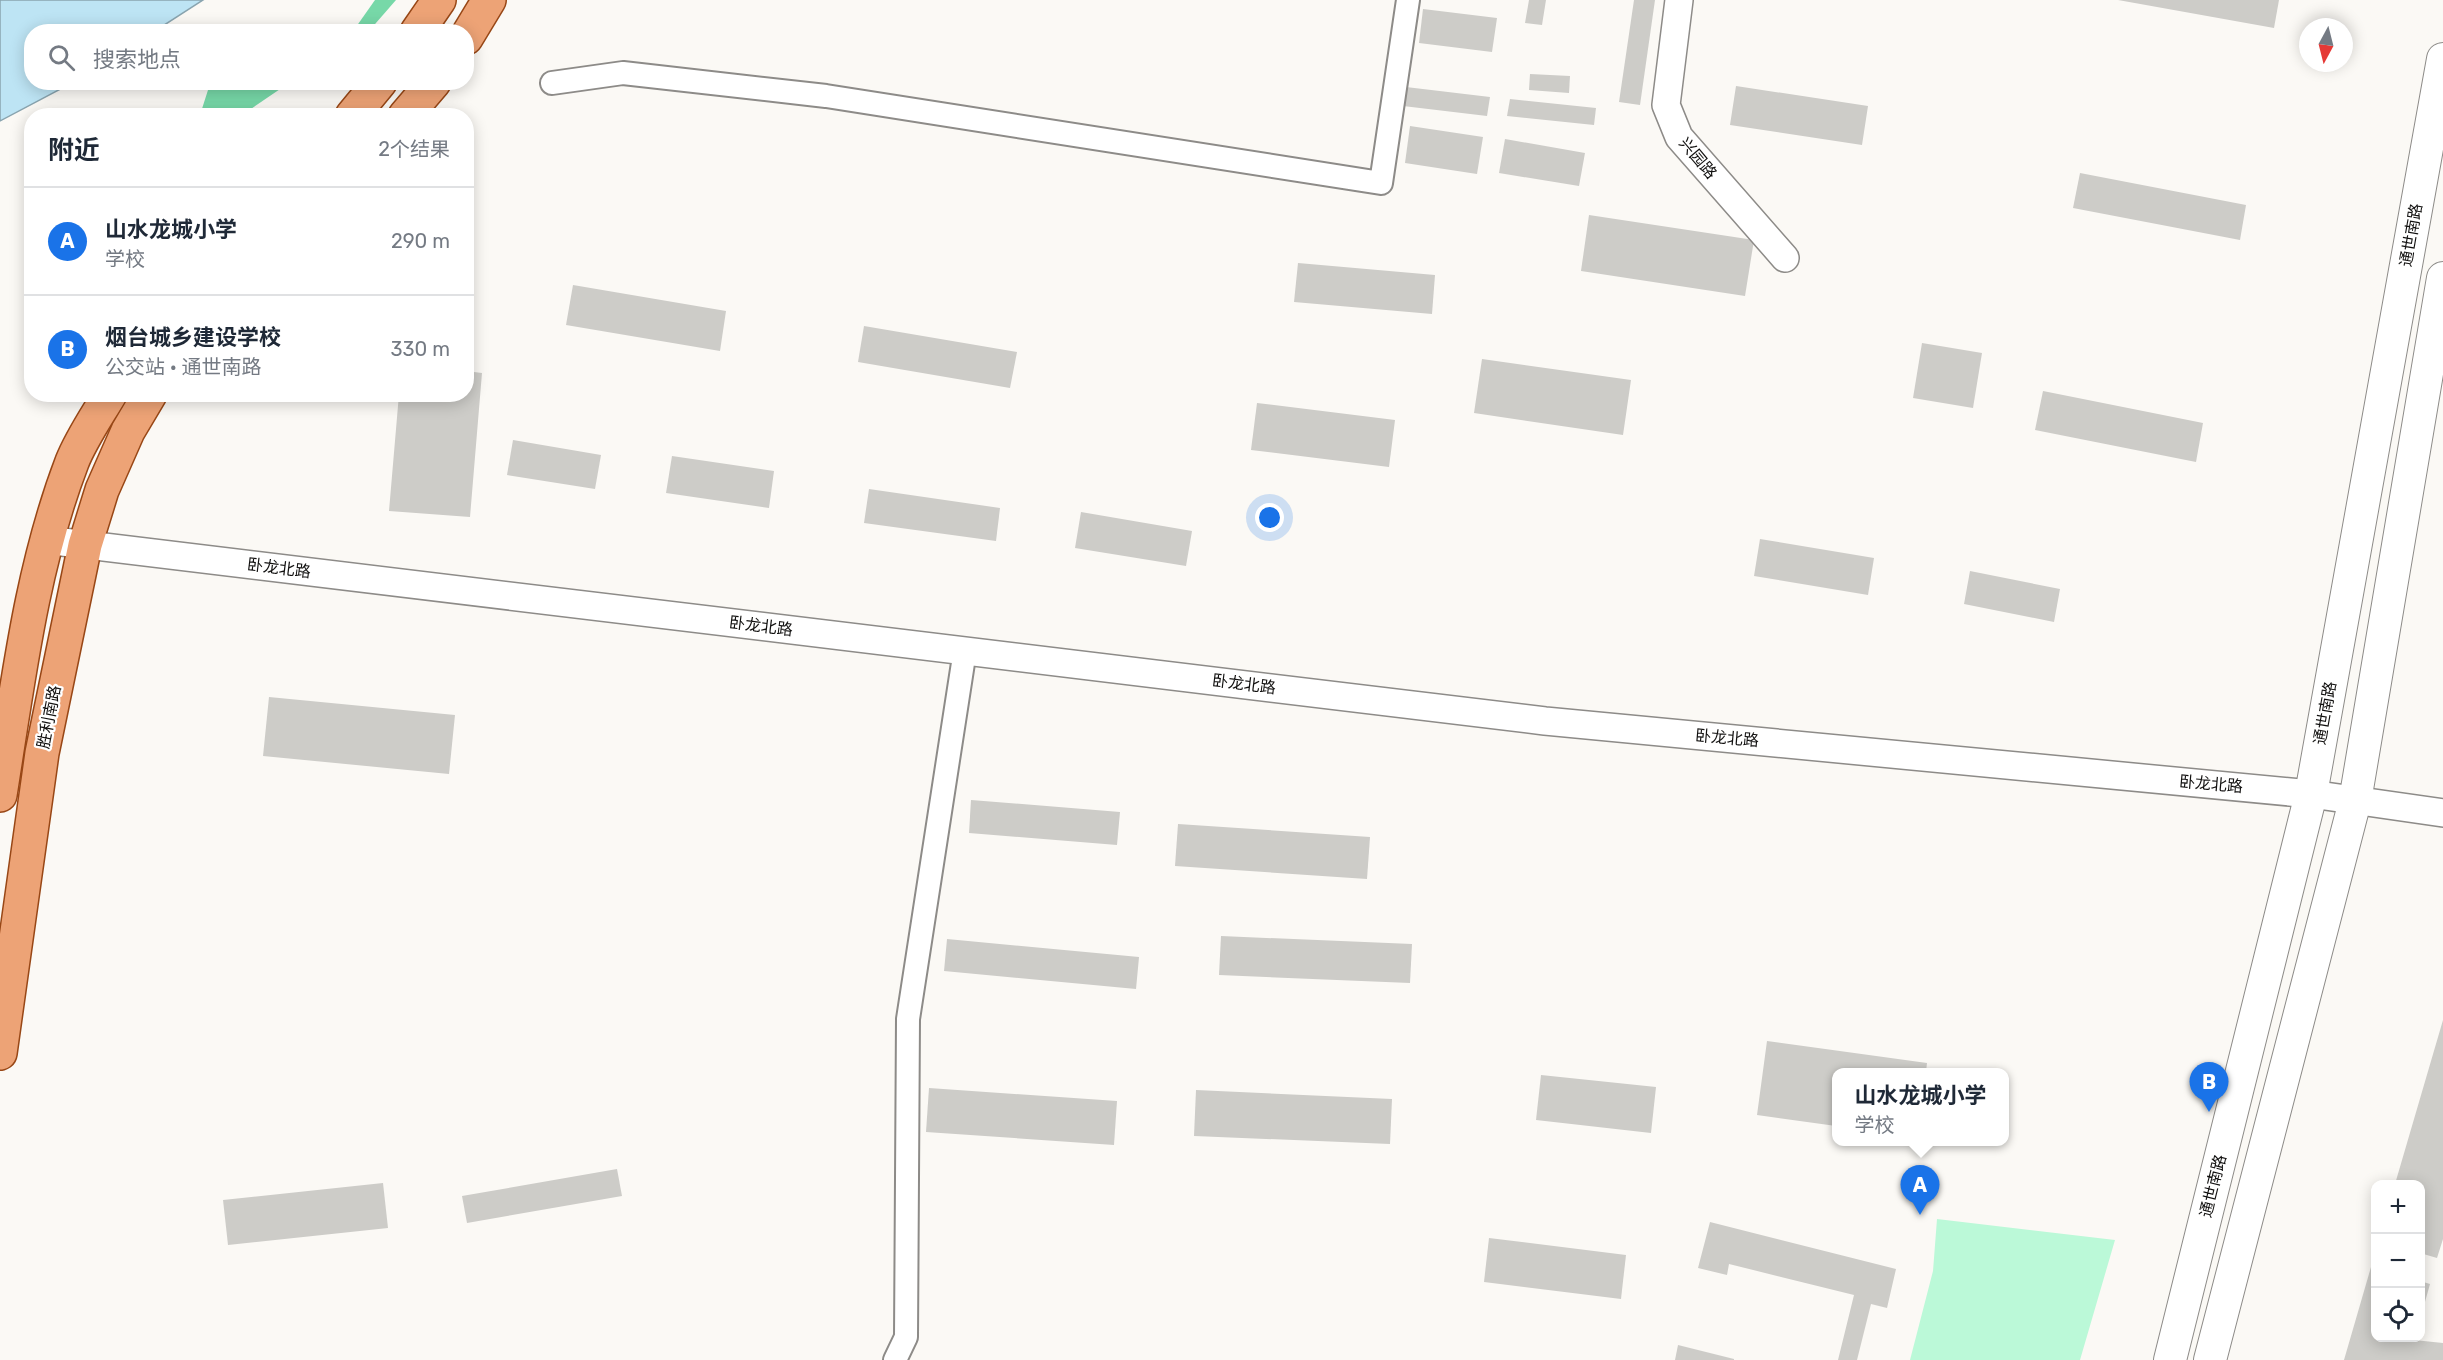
<!DOCTYPE html>
<html lang="zh">
<head>
<meta charset="utf-8">
<style>
	body { margin:0; font-family:Rubik,"Noto Sans SC",sans-serif; background:#f6f6f7; color:#1f2937 }
	.controls { position:absolute; right:18px; bottom:18px; display:grid; overflow:hidden; border-radius:12px; box-shadow:0 3px 15px #0003 }
	.controls button { width:54px; height:54px; display:grid; place-items:center; padding:0; border:0; border-bottom:2px solid #e0e1e3; background:#fff; color:#1f2937; font:30px sans-serif }
	.compass { position:absolute; left:2299px; top:18px; width:54px; height:54px; border-radius:50%; background:#fff; box-shadow:0 3px 15px #0003; rotate:187deg }
	.you { position:absolute; left:1270px; top:518px; width:21px; height:21px; margin:-15px; border:4px solid #fff; border-radius:50%; background:#1a73e8; box-shadow:0 0 0 9px #1a73e833 }
	.badge { display:grid; place-items:center; width:39px; height:39px; border-radius:50%; background:#1a73e8; color:#fff; font-size:20px; font-weight:700 }
	.pin { position:absolute; translate:-50% -50px; filter:drop-shadow(0 2px 3px #0008) }
	.pin::after { content:''; position:absolute; top:32px; width:21px; height:18px; background:inherit; clip-path:polygon(0 0,100% 0,50% 100%) }
	.popup { position:absolute; left:1832px; top:1068px; width:177px; height:78px; box-sizing:border-box; display:grid; place-content:center; border-radius:12px; background:#fff; filter:drop-shadow(0 2px 4px #0005); font-size:20px; white-space:nowrap; color:#747a83 }
	.popup b { font-size:22px; color:#1f2937 }
	.popup::after { content:''; position:absolute; left:50%; top:100%; margin-left:-12px; border:12px solid transparent; border-top-color:#fff }
	.list { margin:0; padding:0; list-style:none }
	h2 { display:flex; justify-content:space-between; align-items:center; height:78px; margin:0; padding:0 24px; font-size:26px }
	h2 small { font-size:20px; font-weight:400; color:#747a83 }
	.list li { display:grid; grid-template-columns:39px 1fr auto; gap:18px; align-items:center; box-sizing:border-box; height:108px; padding:0 24px; border-top:2px solid #e0e1e3 }
	.list b { display:block; font-size:22px; white-space:nowrap }
	.list p { margin:0; font-size:20px; white-space:nowrap; color:#747a83 }
	.list em { font-size:20px; font-style:normal; color:#747a83 }
	.icon { flex:none; width:33px; height:33px; fill:none; stroke:currentColor; stroke-width:2; stroke-linecap:round; stroke-linejoin:round }
	.map { position:relative; flex:none; width:2443px; height:1360px; overflow:hidden }
	.search { position:absolute; background:#fff; box-shadow:0 3px 15px #0003; left:24px; top:24px; width:450px; height:66px; display:flex; align-items:center; gap:15px; box-sizing:border-box; padding:0 21px; border-radius:24px; color:#747a83; font-size:22px }
	.panel { position:absolute; background:#fff; box-shadow:0 3px 15px #0003; left:24px; top:108px; width:450px; height:294px; border-radius:24px }
	.map>svg:first-child { display:block }
	.green { fill:#bbf9d8 }
	.forest { fill:#77d8a8 }
	.water { fill:#bde4f4; stroke:#89a4af; stroke-width:1.5 }
	.building { fill:#cdccc8 }
	.lines { fill:none; stroke-linecap:round; stroke-linejoin:round }
	.minor-casing { stroke:#8d8b88; stroke-width:26 }
	.tertiary-casing { stroke:#8d8b88; stroke-width:30 }
	.secondary-casing { stroke:#8d8b88; stroke-width:34 }
	.primary-casing { stroke:#984716; stroke-width:36 }
	.minor { stroke:#fff; stroke-width:22 }
	.tertiary { stroke:#fff; stroke-width:27 }
	.secondary { stroke:#fff; stroke-width:32 }
	.primary { stroke:#eda376; stroke-width:33 }
	.labels { text-anchor:middle; dominant-baseline:central; stroke-width:4.5; stroke-linejoin:round; paint-order:stroke }
	.street-label { font-size:16px; fill:#11100f; stroke:#fff }
</style>
</head>
<body>
<div class="map">
<svg width="2443" height="1360" viewBox="0 0 2443 1360">
	<rect width="100%" height="100%" fill="#fbf9f5"/>
	<path class="green" d="M1937,1219L2115,1240L2080,1360H1910L1933,1271Z"/>
	<g class="forest">
		<path d="M375,0H396L369,31H360L356,27Z"/>
		<path d="M221,83V82L289,83L242,115H200L208,90Z"/>
	</g>
	<path class="water" d="M0,0H203L155,31L32,32V82L72,83L0,121Z"/>
	<g class="building">
		<path d="M1529,0H1546L1542,25L1525,23Z"/>
		<path d="M1634,0H1655L1640,105L1619,102Z"/>
		<path d="M2118,0H2279L2274,28Z"/>
		<path d="M1423,9L1497,18L1492,52L1419,43Z"/>
		<path d="M1530,74L1570,76L1569,93L1529,90Z"/>
		<path d="M1736,86L1868,106L1862,145L1730,125Z"/>
		<path d="M1406,87L1490,97L1487,116L1403,106Z"/>
		<path d="M1510,99L1596,108L1594,125L1507,116Z"/>
		<path d="M1410,126L1483,137L1477,174L1405,163Z"/>
		<path d="M1505,139L1585,153L1579,186L1499,173Z"/>
		<path d="M2080,173L2246,205L2240,240L2073,208Z"/>
		<path d="M1589,215L1754,240L1745,296L1581,271Z"/>
		<path d="M1298,263L1435,275L1432,314L1294,302Z"/>
		<path d="M573,285L726,311L720,351L566,325Z"/>
		<path d="M864,326L1017,352L1010,388L858,362Z"/>
		<path d="M1922,343L1982,353L1973,408L1913,398Z"/>
		<path d="M1482,359L1631,380L1623,435L1474,413Z"/>
		<path d="M466,371L482,373L470,517L389,511L399,394H466Z"/>
		<path d="M2043,391L2203,423L2196,462L2035,430Z"/>
		<path d="M1257,403L1395,420L1389,467L1251,450Z"/>
		<path d="M513,440L601,455L595,489L507,475Z"/>
		<path d="M672,456L774,471L769,508L666,493Z"/>
		<path d="M869,489L1000,508L996,541L864,523Z"/>
		<path d="M1081,512L1192,531L1186,566L1075,548Z"/>
		<path d="M1760,539L1874,558L1868,595L1754,576Z"/>
		<path d="M1970,571L2060,589L2054,622L1964,604Z"/>
		<path d="M269,697L455,715L449,774L263,756Z"/>
		<path d="M971,800L1120,812L1117,845L969,833Z"/>
		<path d="M1178,824L1370,837L1367,879L1175,866Z"/>
		<path d="M1221,936L1412,944L1410,983L1219,975Z"/>
		<path d="M947,939L1139,957L1136,989L944,971Z"/>
		<path d="M2443,1020V1239L2437,1258L2420,1253V1184H2395Z"/>
		<path d="M1767,1041L1927,1063L1926,1072H1836V1126L1757,1115Z"/>
		<path d="M1541,1075L1656,1087L1651,1133L1536,1120Z"/>
		<path d="M929,1088L1117,1101L1114,1145L926,1132Z"/>
		<path d="M1196,1090L1392,1099L1390,1144L1194,1136Z"/>
		<path d="M617,1169L622,1196L467,1223L462,1196Z"/>
		<path d="M383,1183L388,1228L228,1245L223,1200Z"/>
		<path d="M1710,1222L1896,1269L1887,1308L1871,1304L1857,1360H1838L1854,1295L1729,1264L1727,1275L1698,1268Z"/>
		<path d="M1489,1238L1626,1255L1621,1299L1484,1282Z"/>
		<path d="M2371,1267L2376,1268V1338H2415L2414,1340L2443,1343V1360H2344Z"/>
		<path d="M2420,1281L2430,1284L2421,1316H2420Z"/>
		<path d="M1678,1345L1734,1359V1360H1675Z"/>
	</g>
	<g class="lines">
		<defs>
			<g id="minor">
				<path d="M552,83L623,73L826,96L1381,183L1408,0"/>
				<path d="M895,1360L906,1337L908,1019L965,650"/>
			</g>
			<g id="tertiary">
				<path d="M1679,0L1666,105L1679,137L1785,258"/>
				<path d="M46,540L1545,721L2311,794L2443,813"/>
			</g>
			<g id="secondary">
				<path d="M2170,1360L2311,794L2443,59"/>
				<path d="M2210,1360L2355,801L2443,278"/>
			</g>
			<g id="primary">
				<path d="M417,32L439,0"/>
				<path d="M466,38L489,0"/>
				<path d="M352,116L380,82"/>
				<path d="M405,116L434,82"/>
				<path d="M0,795C18,683 31,569 72,462C81,439 97,416 110,394"/>
				<path d="M0,1053L42,753L85,545L102,490L128,431L150,394"/>
			</g>
		</defs>
		<use href="#minor" class="minor-casing"/>
		<use href="#tertiary" class="tertiary-casing"/>
		<use href="#secondary" class="secondary-casing"/>
		<use href="#primary" class="primary-casing"/>
		<use href="#minor" class="minor"/>
		<use href="#tertiary" class="tertiary"/>
		<use href="#secondary" class="secondary"/>
		<use href="#primary" class="primary"/>
	</g>
	<g class="labels">
		<g class="street-label">
			<text transform="translate(1698 158) rotate(50)">兴园路</text>
			<text transform="translate(2411 235) rotate(-80)">通世南路</text>
			<text transform="translate(279 568) rotate(7)">卧龙北路</text>
			<text transform="translate(761 626) rotate(7)">卧龙北路</text>
			<text transform="translate(1244 684) rotate(7)">卧龙北路</text>
			<text transform="translate(2325 713) rotate(-80)">通世南路</text>
			<text transform="translate(49 717) rotate(-79)">胜利南路</text>
			<text transform="translate(1727 738) rotate(5)">卧龙北路</text>
			<text transform="translate(2211 784) rotate(5)">卧龙北路</text>
			<text transform="translate(2213 1186) rotate(-76)">通世南路</text>
		</g>
	</g>
</svg>
<div class="controls">
<button>+</button>
<button>−</button>
<button><svg class="icon" aria-label="locate" viewBox="0 0 24 24"><circle cx="12" cy="12" r="6"/><path d="M12 2v4M12 18v4M2 12h4M18 12h4"/></svg></button>
</div>
<svg class="compass" viewBox="-18 -18 36 36"><path d="M0-13l5 13h-10z" fill="#e53935"/><path d="M0 13l5-13h-10z" fill="#747a83"/></svg>
<div class="you"></div>
<div class="pin badge" style="left:1920px;top:1215px">A</div>
<div class="popup"><b>山水龙城小学</b>学校</div>
<div class="pin badge" style="left:2209px;top:1112px">B</div>
<div class="search"><svg class="icon" aria-label="search" viewBox="0 0 24 24"><circle cx="10" cy="10" r="6"/><path d="M15 15l6 6"/></svg>搜索地点</div>
<section class="panel">
<h2>附近<small>2个结果</small></h2>
<ul class="list">
<li><span class="badge">A</span><div><b>山水龙城小学</b><p>学校</p></div><em>290 m</em></li>
<li><span class="badge">B</span><div><b>烟台城乡建设学校</b><p>公交站 · 通世南路</p></div><em>330 m</em></li>
</ul>
</section>
</div>
</body>
</html>
